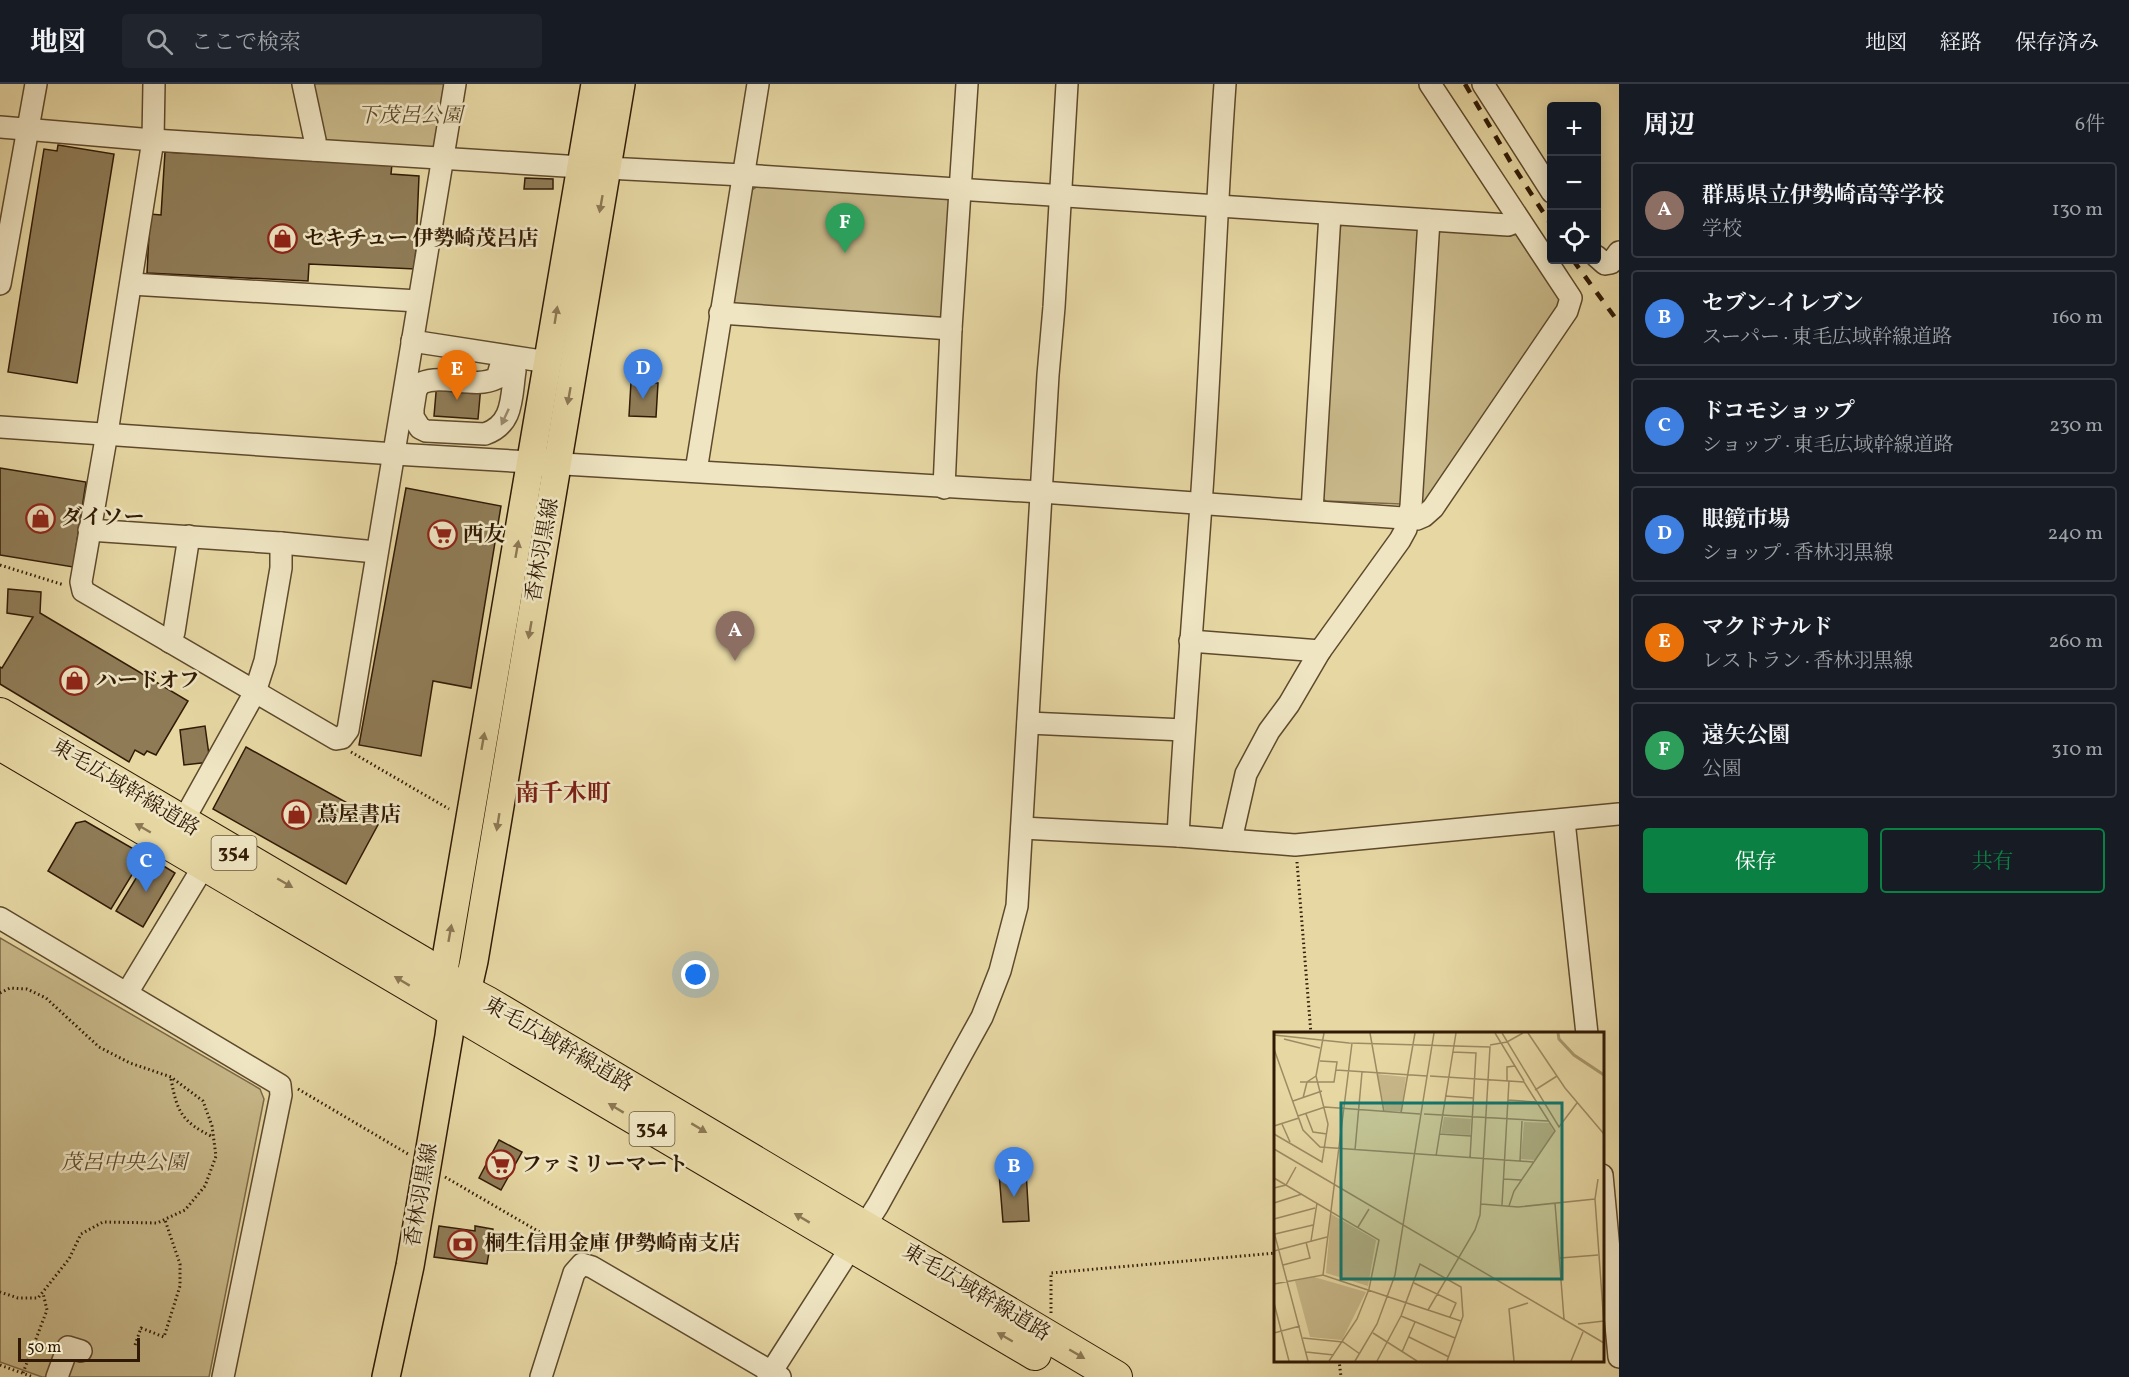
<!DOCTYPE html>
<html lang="ja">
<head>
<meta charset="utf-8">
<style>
	body { margin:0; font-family:Vollkorn,"Noto Serif JP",serif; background:#20242c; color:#f1f3f6 }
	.controls { position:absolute; right:18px; top:18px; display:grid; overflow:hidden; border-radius:6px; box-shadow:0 3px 15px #0003 }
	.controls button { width:54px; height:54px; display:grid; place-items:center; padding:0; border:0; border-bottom:2px solid #363941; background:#171b24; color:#f1f3f6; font:30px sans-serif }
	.scale { position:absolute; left:18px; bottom:15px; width:122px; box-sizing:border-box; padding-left:6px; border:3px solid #311a05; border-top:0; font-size:16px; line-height:21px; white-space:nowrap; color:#311a05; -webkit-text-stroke:4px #efe5c3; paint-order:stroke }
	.you { position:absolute; left:696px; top:891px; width:21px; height:21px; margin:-15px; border:4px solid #fff; border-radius:50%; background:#1a73e8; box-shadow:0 0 0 9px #1a73e833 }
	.badge { display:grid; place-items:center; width:39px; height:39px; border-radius:50%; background:#0b8043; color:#fff; font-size:20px; font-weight:700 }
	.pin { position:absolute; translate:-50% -50px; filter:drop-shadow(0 2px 3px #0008) }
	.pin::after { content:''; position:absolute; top:32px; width:21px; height:18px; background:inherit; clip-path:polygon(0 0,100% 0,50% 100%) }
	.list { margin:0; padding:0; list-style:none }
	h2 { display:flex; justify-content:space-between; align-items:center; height:78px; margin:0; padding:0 24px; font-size:26px }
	h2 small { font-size:20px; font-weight:400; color:#9ea1a6 }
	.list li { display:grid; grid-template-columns:39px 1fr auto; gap:18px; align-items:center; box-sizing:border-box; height:96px; margin:0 12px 12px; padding:0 12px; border:2px solid #363941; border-radius:6px }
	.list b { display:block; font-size:22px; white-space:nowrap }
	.list p { margin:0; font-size:20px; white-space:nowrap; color:#9ea1a6 }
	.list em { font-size:20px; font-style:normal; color:#9ea1a6 }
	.actions { display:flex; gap:12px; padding:18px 24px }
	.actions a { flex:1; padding:14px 0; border:2px solid #0b8043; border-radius:6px; text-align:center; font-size:21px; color:#0b8043 }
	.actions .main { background:#0b8043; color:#fff }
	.icon { flex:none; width:33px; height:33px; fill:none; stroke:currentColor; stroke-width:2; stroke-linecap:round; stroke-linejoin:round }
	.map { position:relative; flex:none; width:1619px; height:1293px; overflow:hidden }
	header { display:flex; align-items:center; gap:36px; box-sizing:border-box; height:84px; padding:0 30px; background:#171b24; border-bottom:2px solid #363941 }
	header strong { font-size:28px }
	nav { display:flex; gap:33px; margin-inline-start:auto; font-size:21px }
	.search { width:420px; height:54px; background:#20242c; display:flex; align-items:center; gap:15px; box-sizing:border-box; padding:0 21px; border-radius:6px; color:#9ea1a6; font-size:22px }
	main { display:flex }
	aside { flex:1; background:#171b24 }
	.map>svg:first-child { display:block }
	.green { fill:#c7b788; stroke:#7c6846; stroke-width:1.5 }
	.building { fill:#8f7c57; stroke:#311a05; stroke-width:1.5 }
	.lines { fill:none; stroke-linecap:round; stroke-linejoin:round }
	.minor-casing { stroke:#5e492c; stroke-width:24 }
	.major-casing { stroke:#311a05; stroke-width:30 }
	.highway-casing { stroke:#311a05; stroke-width:34 }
	.path { stroke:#311a05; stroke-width:3; stroke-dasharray:1.5 3; stroke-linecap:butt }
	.minor { stroke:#efe5c3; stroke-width:21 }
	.major { stroke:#e6d7a3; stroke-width:27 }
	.highway { stroke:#e6d7a3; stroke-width:32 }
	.rail { stroke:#311a05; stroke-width:4.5; stroke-dasharray:10 10; stroke-linecap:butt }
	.oneway { fill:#8c7854 }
	.oneway2 { fill:#9a8a6e }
	.labels { text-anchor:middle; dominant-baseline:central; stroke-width:5; stroke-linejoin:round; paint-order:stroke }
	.shield { fill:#efe5c3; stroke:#6a573e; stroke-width:1.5 }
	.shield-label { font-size:20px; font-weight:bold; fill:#311a05 }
	.park-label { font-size:21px; font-style:italic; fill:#5e492c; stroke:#efe5c3 }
	.poi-label { font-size:21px; font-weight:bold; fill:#311a05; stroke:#efe5c3; text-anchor:start }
	.street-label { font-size:21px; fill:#311a05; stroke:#efe5c3 }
	.quarter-label { font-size:24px; font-weight:bold; fill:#7a1f14; stroke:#efe5c3 }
	.inset-river { fill:none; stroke:#a8976d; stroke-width:3 }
	.inset-road { fill:none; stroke:#9e8b64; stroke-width:1.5 }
	.view { fill:#0f766e; fill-opacity:0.15; stroke:#0f766e; stroke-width:3 }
	.inset-edge { fill:none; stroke:#311a05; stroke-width:3 }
</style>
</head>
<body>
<header>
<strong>地図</strong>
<div class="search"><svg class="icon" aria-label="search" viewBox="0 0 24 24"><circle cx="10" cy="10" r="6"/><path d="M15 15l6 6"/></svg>ここで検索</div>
<nav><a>地図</a><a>経路</a><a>保存済み</a></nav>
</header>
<main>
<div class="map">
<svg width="1619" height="1293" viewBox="0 0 1619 1293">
	<rect width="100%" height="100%" fill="#e6d7a3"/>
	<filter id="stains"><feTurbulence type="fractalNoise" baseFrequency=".00333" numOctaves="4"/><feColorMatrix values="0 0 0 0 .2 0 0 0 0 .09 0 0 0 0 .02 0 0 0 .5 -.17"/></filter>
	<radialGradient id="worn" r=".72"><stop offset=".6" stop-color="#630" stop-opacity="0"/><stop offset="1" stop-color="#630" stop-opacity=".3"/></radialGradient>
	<g class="green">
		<path d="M309,0H448L438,59L434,64L324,59Z"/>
		<path d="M758,102L950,115L947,234L735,222L731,217L750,107Z"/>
		<path d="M1345,138L1521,151L1563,218L1426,421L1326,417L1321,414L1339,144Z"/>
		<path d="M0,854L260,1005L264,1015L209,1293H42L0,1278Z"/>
	</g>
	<g class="building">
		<path d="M58,61L114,70L77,299L8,288L44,65L57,67Z"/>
		<path d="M165,68L392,80L391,90L419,92L415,185L309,180L308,197L147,189L150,130L161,131Z"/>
		<path d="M525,94L553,95V105H524Z"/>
		<path d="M437,297L481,301L478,335L434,332Z"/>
		<path d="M631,298L658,299L656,333L629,332Z"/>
		<path d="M0,384L86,398L73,483L0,471Z"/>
		<path d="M406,404L501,422L471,604L433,597L421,672L359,661Z"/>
		<path d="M8,505L41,508L40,529L188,617L156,671L147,667L144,671L135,666L129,678L0,600V583L2,584L33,533L7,529Z"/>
		<path d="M205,642L210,678L184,681L180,646Z"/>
		<path d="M246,663L380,737L346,800L213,725Z"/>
		<path d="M85,737L144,771L111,825L48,787L76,739Z"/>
		<path d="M149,773L175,789L143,843L116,827Z"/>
		<path d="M499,1056L522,1068L501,1106L479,1094Z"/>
		<path d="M1026,1087L1029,1137L1003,1138L999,1089Z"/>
		<path d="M439,1142L475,1147V1142L493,1145L487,1180L434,1173Z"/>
	</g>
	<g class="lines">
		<defs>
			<g id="minor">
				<path d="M154,0L153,56L107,349L81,498L83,507L336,655L342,654L348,646C382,430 420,215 455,0"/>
				<path d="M303,0L315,56L314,66"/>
				<path d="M1483,0L1552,108"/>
				<path d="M0,43L153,56L581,83"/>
				<path d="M607,84L743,91L1508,141L1518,137"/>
				<path d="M1596,172L1605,180L1611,179L1619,168"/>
				<path d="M0,200L36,0"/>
				<path d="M131,200L418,217"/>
				<path d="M720,229L951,245"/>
				<path d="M412,257L548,278"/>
				<path d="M508,280L515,287C511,313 514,340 485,350L426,347L420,344L413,333V325L416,306L421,299C445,289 473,306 497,294L500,284L508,280L509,273"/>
				<path d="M0,343L395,370L1041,408L1417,435L1424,432L1433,424L1567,227L1571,214L1430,0"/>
				<path d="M696,387L758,0"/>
				<path d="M944,404L951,245L967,0"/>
				<path d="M1312,427L1330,130"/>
				<path d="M89,446L281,459L376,468"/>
				<path d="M1190,557L1320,567"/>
				<path d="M170,558L174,548L189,452"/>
				<path d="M1028,639L1184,646"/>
				<path d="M1564,737L1587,950"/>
				<path d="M182,739L255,608L265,577L281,484V459"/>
				<path d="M1022,744L1178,752L1295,761L1619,730"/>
				<path d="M1178,752C1184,642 1193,532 1201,421C1211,281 1215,140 1225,0"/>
				<path d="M1231,756L1246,690L1269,647L1289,620L1320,567L1400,456L1406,445L1411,422L1429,136"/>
				<path d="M0,834L280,1001L281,1011L223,1293"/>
				<path d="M127,909L205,780"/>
				<path d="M1602,1091L1619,1273"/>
				<path d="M57,1293L68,1263L81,1267"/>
				<path d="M541,1293L574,1189L582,1180L592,1183L780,1293"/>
				<path d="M768,1293L878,1121L982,933L1000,887L1017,822L1048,291L1054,223L1067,0"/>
			</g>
			<g id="major">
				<path d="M455,923L467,908L474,877L621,0"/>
				<path d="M386,1293L410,1182L449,952L452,927L443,892L595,0"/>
			</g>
			<g id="highway">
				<path d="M0,630L423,879L467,908L488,919L1116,1293"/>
				<path d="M0,660L1035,1270"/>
			</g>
		</defs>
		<use href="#minor" class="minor-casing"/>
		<use href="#major" class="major-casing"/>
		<use href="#highway" class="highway-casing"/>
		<g class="path">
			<path d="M0,481L64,501"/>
			<path d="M351,668L449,725"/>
			<path d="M1297,778L1311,950"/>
			<path d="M0,909L10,904L27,905L46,914L99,963L130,979L171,993L203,1017L212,1042L216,1072L205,1102L185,1126L157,1139L103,1138L81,1150L69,1175L38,1214H18L0,1208"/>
			<path d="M171,995C177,1028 182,1038 213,1053"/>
			<path d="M298,1005L408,1070"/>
			<path d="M445,1093L572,1167"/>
			<path d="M1051,1229V1189L1276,1169"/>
			<path d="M135,1261L141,1244L164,1253L180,1202V1180L165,1136"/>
			<path d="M1339,1276L1341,1293"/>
			<path d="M0,1281L33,1293"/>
			<path d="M23,1289L47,1226L43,1209"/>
		</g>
		<use href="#minor" class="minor"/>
		<use href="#major" class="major"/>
		<use href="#highway" class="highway"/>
		<g class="rail">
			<path d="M1465,0L1510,77L1552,142"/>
			<path d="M1573,176L1619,239"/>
		</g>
	</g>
	<defs><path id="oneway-solid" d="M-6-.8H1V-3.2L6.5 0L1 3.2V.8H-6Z" transform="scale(1.5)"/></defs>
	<g class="oneway">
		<use href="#oneway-solid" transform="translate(601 120) rotate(100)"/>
		<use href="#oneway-solid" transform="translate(556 231) rotate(-81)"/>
		<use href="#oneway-solid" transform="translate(569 312) rotate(100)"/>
		<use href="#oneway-solid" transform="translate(517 465) rotate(-80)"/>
		<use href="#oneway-solid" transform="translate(530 546) rotate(100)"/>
		<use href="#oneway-solid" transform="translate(483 657) rotate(-80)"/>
		<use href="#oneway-solid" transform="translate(498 738) rotate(99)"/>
		<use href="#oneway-solid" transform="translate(143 744) rotate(-150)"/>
		<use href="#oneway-solid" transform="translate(285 799) rotate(30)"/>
		<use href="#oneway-solid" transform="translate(450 849) rotate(-80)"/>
		<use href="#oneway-solid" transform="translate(402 897) rotate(-149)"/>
		<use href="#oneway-solid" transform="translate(616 1024) rotate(-149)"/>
		<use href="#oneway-solid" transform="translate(699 1044) rotate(31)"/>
		<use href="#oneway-solid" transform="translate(802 1134) rotate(-149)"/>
		<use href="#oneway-solid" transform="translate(1005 1253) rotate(-150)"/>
		<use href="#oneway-solid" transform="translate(1077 1270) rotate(30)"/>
	</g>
	<use class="oneway2" href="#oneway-solid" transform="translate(505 333) rotate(115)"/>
	<defs>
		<symbol id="shop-ring" viewBox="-11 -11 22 22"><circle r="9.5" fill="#efe5c3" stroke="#8f2418" stroke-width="1.5"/><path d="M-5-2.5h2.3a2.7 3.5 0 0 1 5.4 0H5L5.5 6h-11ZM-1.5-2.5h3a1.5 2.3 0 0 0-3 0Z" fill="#8f2418"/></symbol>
		<symbol id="supermarket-ring" viewBox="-11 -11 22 22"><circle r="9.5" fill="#efe5c3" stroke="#8f2418" stroke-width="1.5"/><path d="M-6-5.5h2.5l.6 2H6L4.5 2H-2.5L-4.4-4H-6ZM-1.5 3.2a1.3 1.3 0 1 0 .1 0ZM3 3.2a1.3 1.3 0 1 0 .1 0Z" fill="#8f2418"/></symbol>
		<symbol id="bank-ring" viewBox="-11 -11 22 22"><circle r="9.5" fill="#efe5c3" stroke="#8f2418" stroke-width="1.5"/><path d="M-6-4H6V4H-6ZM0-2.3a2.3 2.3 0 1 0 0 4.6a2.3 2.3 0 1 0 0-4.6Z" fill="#8f2418"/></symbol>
	</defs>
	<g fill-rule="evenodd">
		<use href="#shop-ring" x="266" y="138" width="33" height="33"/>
		<use href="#shop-ring" x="24" y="418" width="33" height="33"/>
		<use href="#supermarket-ring" x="426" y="434" width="33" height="33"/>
		<use href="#shop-ring" x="58" y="580" width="33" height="33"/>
		<use href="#shop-ring" x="280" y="714" width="33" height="33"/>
		<use href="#supermarket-ring" x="484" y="1064" width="33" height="33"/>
		<use href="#bank-ring" x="446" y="1144" width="33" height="33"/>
	</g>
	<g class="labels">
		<g class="shield">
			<rect x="211.5" y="752" width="45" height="34" rx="4.5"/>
			<rect x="629.5" y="1028" width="45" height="34" rx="4.5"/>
		</g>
		<g class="shield-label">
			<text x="234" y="769">354</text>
			<text x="652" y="1045">354</text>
		</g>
		<g class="park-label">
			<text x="410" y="32">下茂呂公園</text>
			<text x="124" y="1079">茂呂中央公園</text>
		</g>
		<g class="poi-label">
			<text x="304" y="155">セキチュー 伊勢崎茂呂店</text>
			<text x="61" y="434">ダイソー</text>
			<text x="463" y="451">西友</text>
			<text x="96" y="597">ハードオフ</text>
			<text x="317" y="731">蔦屋書店</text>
			<text x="521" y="1081">ファミリーマート</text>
			<text x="484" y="1160">桐生信用金庫 伊勢崎南支店</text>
		</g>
		<g class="street-label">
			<text transform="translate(543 466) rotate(-80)">香林羽黒線</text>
			<text transform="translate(125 704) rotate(31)">東毛広域幹線道路</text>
			<text transform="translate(558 961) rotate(30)">東毛広域幹線道路</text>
			<text transform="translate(422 1111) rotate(-80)">香林羽黒線</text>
			<text transform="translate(976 1209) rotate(31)">東毛広域幹線道路</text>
		</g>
		<g class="quarter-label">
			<text x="563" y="711">南千木町</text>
		</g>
	</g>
	<g transform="translate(1274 948)">
		<rect width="330" height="330" fill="#e6d7a3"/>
		<path d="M103,42L132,45L127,79H111ZM170,85L197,87L196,103L167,101ZM250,90L275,91L280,100L262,128L247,127ZM57,182L102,208L94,254L52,241ZM40,245L92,260L68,308L36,305L21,249Z" fill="#c7b788"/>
		<path class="inset-river" d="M284,1L285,7L300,23L330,43"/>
		<path class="inset-road" d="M96,1L110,80M221,1L250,49M228,1L285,95L303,71M254,1L291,56L330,102M0,3L75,11L216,15L206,183L201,198L154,278L49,243L0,252M10,7L46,16M216,13L233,10L249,1M0,17L29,98L46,115L259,130M179,20L202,21L196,126M62,38L153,44M156,44L250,50L281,99L240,159L235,174M233,49V35L241,34M26,50H60L63,30L46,29M261,58L283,44M171,64L199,66M29,66L33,50L42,44M234,68L261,70M19,69L48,59M127,81L141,1M32,82L39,100L53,102M150,82L274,89M24,84L51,75L146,82M8,92L16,110M0,94L25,86M0,102L48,130L54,92L42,44L50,1M165,102L197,104M0,117L330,311M81,118L88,40M162,124L182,1M246,129L248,89M0,146L105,208L95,257L83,287L55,329M229,147L247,148M324,147L321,167L330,293M0,156L12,153L22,135M0,171L28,162M281,171L290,287M207,172L244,175L321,167M228,173L235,49M0,187L41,176M84,195L95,177M0,200L34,329M1,202L39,193M37,209L43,171M0,219L53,205M286,226L324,223M9,233L36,226L32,210M49,243L78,11M140,251L182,271L176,285M0,271L15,329M154,278L187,289M127,284L181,306M304,292L330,289M0,301L26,294M99,301L143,329M135,305L175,325M29,306L69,310L86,322M32,320L60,323M128,320L141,290M81,329L103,292L121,243L160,1M103,329L127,284L146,232L187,255L189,284L173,329M240,329L235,277L254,271M297,329L309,300"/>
		<path class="view" d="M67,71H288V247H67Z"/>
		<rect width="330" height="330" class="inset-edge"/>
	</g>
	<rect width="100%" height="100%" filter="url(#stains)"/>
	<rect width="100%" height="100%" fill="url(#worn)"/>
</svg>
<div class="controls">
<button>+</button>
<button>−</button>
<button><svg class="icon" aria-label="locate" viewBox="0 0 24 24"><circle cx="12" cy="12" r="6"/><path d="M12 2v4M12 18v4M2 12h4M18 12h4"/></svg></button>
</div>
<div class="scale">50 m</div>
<div class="you"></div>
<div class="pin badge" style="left:735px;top:577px;background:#8d6e63">A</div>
<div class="pin badge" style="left:1014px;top:1113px;background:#3f7fe0">B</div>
<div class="pin badge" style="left:146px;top:808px;background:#3f7fe0">C</div>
<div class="pin badge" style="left:643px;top:315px;background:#3f7fe0">D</div>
<div class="pin badge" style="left:457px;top:316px;background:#e8710a">E</div>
<div class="pin badge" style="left:845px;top:169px;background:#2e9e5b">F</div>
</div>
<aside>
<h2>周辺<small>6件</small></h2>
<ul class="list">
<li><span class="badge" style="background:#8d6e63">A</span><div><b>群馬県立伊勢崎高等学校</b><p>学校</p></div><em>130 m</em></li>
<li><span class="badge" style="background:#3f7fe0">B</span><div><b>セブン-イレブン</b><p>スーパー · 東毛広域幹線道路</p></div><em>160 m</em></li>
<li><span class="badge" style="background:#3f7fe0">C</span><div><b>ドコモショップ</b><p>ショップ · 東毛広域幹線道路</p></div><em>230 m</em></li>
<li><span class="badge" style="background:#3f7fe0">D</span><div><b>眼鏡市場</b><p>ショップ · 香林羽黒線</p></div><em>240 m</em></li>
<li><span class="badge" style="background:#e8710a">E</span><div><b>マクドナルド</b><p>レストラン · 香林羽黒線</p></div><em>260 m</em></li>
<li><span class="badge" style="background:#2e9e5b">F</span><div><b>遠矢公園</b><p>公園</p></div><em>310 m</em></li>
</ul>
<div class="actions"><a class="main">保存</a><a>共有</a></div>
</aside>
</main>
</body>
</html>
